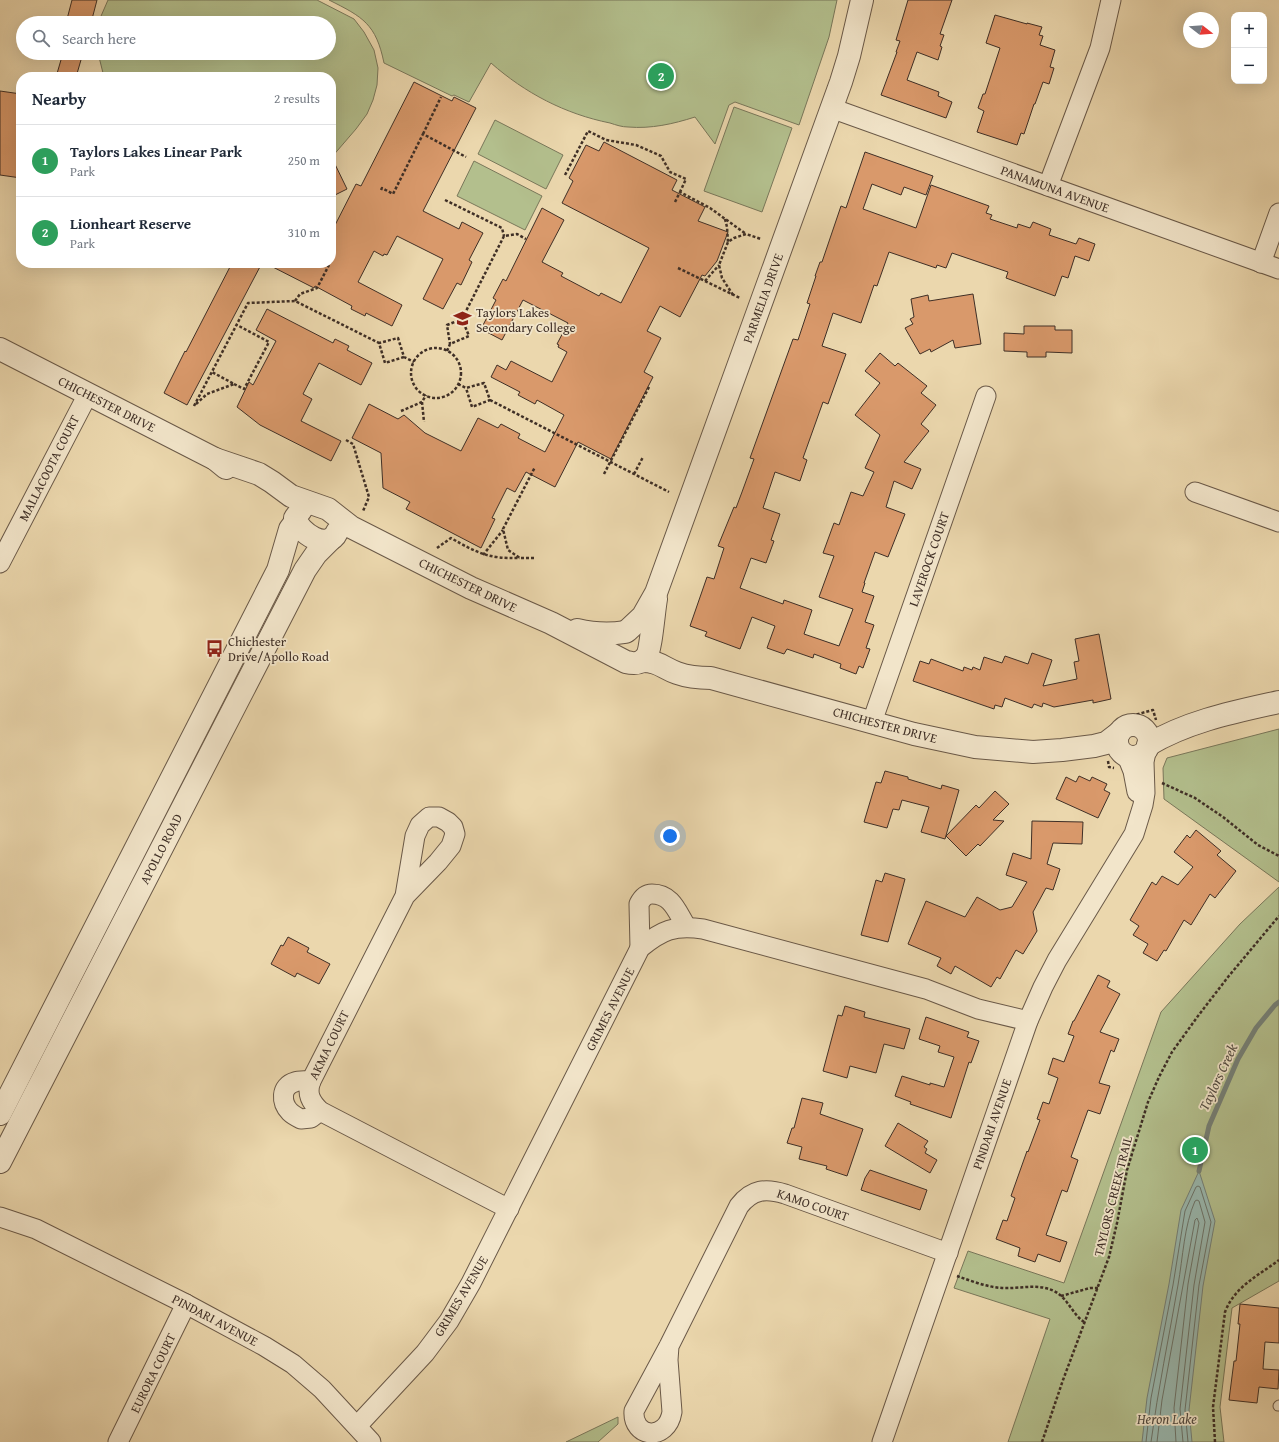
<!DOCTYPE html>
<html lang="en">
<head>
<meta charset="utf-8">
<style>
	body { margin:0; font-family:"Gentium Book Plus",serif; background:#f6f6f7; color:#1f2937 }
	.controls { position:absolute; right:12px; top:12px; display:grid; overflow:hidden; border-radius:8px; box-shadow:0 4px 16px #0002 }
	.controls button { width:36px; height:36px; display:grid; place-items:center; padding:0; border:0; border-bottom:1px solid #e0e1e3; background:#fff; color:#1f2937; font:20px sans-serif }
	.compass { position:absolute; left:1183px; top:12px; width:36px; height:36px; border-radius:50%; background:#fff; box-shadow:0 4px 16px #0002; rotate:107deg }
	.you { position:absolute; left:670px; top:836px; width:14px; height:14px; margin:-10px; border:3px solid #fff; border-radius:50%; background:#1a73e8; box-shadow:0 0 0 6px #1a73e833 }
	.badge { display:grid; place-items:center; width:26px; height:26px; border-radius:50%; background:#1a73e8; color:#fff; font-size:13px; font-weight:700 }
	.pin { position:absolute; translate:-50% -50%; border:2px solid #fff; box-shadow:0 1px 4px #0006 }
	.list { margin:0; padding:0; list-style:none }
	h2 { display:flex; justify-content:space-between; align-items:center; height:52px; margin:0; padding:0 16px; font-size:17px }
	h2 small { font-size:13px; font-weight:400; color:#747a83 }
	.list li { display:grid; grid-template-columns:26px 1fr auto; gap:12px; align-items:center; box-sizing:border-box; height:72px; padding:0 16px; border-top:1px solid #e0e1e3 }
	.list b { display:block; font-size:15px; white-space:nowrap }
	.list p { margin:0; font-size:13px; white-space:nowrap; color:#747a83 }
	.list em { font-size:13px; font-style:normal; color:#747a83 }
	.icon { flex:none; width:22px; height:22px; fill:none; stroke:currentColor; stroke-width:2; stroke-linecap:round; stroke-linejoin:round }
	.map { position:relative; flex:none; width:1279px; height:1442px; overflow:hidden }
	.search { position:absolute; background:#fff; box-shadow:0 4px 16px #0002; left:16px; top:16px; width:320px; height:44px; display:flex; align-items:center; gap:10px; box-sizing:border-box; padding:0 14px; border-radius:22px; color:#747a83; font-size:15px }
	.panel { position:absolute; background:#fff; box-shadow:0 4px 16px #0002; left:16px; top:72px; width:320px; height:196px; border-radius:16px }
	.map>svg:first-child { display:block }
	.green { fill:#b3bf8d; stroke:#79775a }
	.water { fill:#99b8af; stroke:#758178 }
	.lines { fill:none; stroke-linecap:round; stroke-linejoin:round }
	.shore { stroke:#6c746a; stroke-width:1 }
	.stream { stroke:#758178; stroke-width:5 }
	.building { fill:#d9996b; stroke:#3f2f26 }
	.service-casing { stroke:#6a5948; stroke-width:11 }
	.minor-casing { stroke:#6a5948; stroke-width:21 }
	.tertiary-casing { stroke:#6a5948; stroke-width:24 }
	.path { stroke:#3f2f26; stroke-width:2.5; stroke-dasharray:3 2; stroke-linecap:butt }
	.service { stroke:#f2e5ca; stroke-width:9 }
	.minor { stroke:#f2e5ca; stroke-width:19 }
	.tertiary { stroke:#f2e5ca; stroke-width:22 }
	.labels { text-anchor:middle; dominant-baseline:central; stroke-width:3.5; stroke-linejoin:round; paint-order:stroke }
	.street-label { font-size:13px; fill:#3f2f26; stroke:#f2e5ca }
	.poi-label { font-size:13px; fill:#3f2f26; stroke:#f2e5ca; text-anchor:start }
	.water-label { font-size:14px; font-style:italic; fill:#514a41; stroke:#f2e5ca }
</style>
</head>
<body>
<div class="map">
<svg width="1279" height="1442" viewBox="0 0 1279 1442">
	<rect width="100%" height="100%" fill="#ebd7ad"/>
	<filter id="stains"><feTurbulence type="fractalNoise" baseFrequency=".005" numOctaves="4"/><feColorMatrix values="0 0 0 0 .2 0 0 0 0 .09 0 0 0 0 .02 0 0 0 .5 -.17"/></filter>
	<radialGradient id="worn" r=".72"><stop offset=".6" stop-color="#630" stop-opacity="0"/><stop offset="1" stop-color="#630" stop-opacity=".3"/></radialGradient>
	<g class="green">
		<path d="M108,0H317L354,19L364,32L374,50L378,68L377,85L373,100L367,114L356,129L331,158V77H104L98,53H329V23H98Z"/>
		<path d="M329,0H837L829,37L799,125L735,102L729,105L715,144L695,117C673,124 651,129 628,127C622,127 616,125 610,123C565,114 525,93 491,63L469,102L454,95L452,96L384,63C376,24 363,17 329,0Z"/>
		<path d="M734,107L792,128L762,212L704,191Z"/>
		<path d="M495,120L563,155L546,189L478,154Z"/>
		<path d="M474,161L542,196L525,230L457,196Z"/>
		<path d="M1279,729V882L1164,799L1163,768L1167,758Z"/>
		<path d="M1279,887V1281L1232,1308L1220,1407L1224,1442H1008L1050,1319L954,1288L968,1251L1064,1283L1161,1012L1240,924Z"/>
		<path d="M618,1417V1424L598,1442H566Z"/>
	</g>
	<path class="water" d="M1199,1171L1215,1221L1203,1286L1189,1410L1192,1442H1142L1147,1398L1169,1284L1181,1210Z"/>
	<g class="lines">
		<g class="shore">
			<path d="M1146,1442L1151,1398L1173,1285L1185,1211L1196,1187L1198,1186L1200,1187L1211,1222L1199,1285L1185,1410L1188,1442"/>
			<path d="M1151,1442C1158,1389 1169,1337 1178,1285C1183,1257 1184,1226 1195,1201L1197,1200L1199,1201L1205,1222L1194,1285L1180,1409L1183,1442"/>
			<path d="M1157,1442L1162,1400L1195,1220L1197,1218L1199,1223L1188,1284L1174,1408L1176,1442"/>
		</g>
		<path class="stream" d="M1199,1171L1209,1126L1238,1059L1256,1028L1275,1005L1279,1002"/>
	</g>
	<g class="building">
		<path d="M72,0H97L91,23H66Z"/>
		<path d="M908,0H952L940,34L944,35L940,46L942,47L938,60L917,52L907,80L939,92L938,96L952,102L946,118L881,95L897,52H896L900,41L896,40Z"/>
		<path d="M995,15L1027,24V23L1042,27L1039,35L1043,36L1040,45L1055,50L1050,67L1054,68L1049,84L1043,82L1035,104H1034L1024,134L1021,133L1017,145L977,132L984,111L978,108L983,94H985L1000,48L986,43Z"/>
		<path d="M63,53H83L76,77H56Z"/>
		<path d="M414,82L452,101L454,97L476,108L423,211L459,229L462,222L483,233L469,260L472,262L461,285L457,283L443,309L423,299L443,259L397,236L387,255L384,254L383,256L374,251L358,282L402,305L392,326L366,313L365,316L351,309L352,306L315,286L314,288L265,263H331V233L356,184L361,186Z"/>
		<path d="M0,91L21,94V178L0,175Z"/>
		<path d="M604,142L677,180L672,190L705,207L698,221L728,232L717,261L705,276L702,275L680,317L660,306L647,331L661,338L644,372L653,377L611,459L578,442L555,487L526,472L515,492L507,488L492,518L495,519L481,548L406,509L410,502L383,488L381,453L352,438L369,404L398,419L404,415L425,433L461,451L478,418L498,428L501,424L520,434L518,438L545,452L564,415L537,400L535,404L518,395L520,392L491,377L497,365L506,370L511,361L552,382L567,352L558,347L559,345L557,344L568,323L523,300L502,340L481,329L496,300L493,298L503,279L506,281L542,208L564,220L542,262L563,273L561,276L599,296L601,293L621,303L649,248L562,203L573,181L569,178L586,145L599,151Z"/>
		<path d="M865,152L933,176L926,195L904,187L901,195L872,184L863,209L916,228L931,185L989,206L986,213L992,215L990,219L1017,228L1018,224L1030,228L1033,222L1051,229L1049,235L1076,244L1079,238L1095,244L1089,261L1075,256L1068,278L1062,276L1055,296L1006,278L1008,272L952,253L946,268L937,265L936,268L889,252L877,286L874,285L861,323L833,313L822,346L846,354L828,404L823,402L803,458L807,460L800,481L775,472L763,508L780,514L771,540L774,541L766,563L751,558L740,588L783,604L784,600L812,610L804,634L839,646L853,609L819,597L834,556L823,553L834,523L839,525L851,492L863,496L874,472L865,468L880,435L855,415L880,383L865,371L880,353L895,366L898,363L927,386L921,393L936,405L921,424L929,431L904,462L921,469L912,489L894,481L886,507L905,514L888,557L875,552L864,583H865L862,592L874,596L865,622L874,625L866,648L870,649L863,668L859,666L856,674L840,668L841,664L814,654L813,658L787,649L784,654L767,648L775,626L752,617L740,649L705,636L707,632L690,626L707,577L714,579L724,548L718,546L734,507L736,508L742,492L754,459L750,458L793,339L798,340L810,304L807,303L816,276H815L820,262H822L841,206L846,208Z"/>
		<path d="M331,156L347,189L331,197Z"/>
		<path d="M232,263H262L187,405L164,393L185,351L186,352Z"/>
		<path d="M973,294L981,344L955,348L953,340L931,352L930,349L920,354L905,328L913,324L910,319L914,317L911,299L928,295L929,301Z"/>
		<path d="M267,309L333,343L335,339L349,346L347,350L372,363L361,385L319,363L303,394L312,399L301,421L341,441L331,461L260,425L237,407L249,382L253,385L276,341L256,330Z"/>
		<path d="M1024,326H1055V330H1072V353L1046,352V357H1027V352L1004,351V333L1024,334Z"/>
		<path d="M1099,634L1111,699L1093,703V700L1054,707L1043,703L1042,707L1034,704L1032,708L1005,698L1002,707L995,705L994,709L913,681L920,661L929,664L931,659L963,671L964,667L972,670L973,667L980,670L984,657L1002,663L1005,656L1028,664L1032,653L1052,660L1043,686L1077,679L1074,662L1079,661L1075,639Z"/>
		<path d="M885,771L908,777V779L941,789L942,785L959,790L945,839L921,832L929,807L902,800L899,810L893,809L887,828L864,822L876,782L881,783Z"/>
		<path d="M1079,776L1090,781L1092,777L1107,784L1104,790L1110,793L1098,818L1056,799L1066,777L1076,782Z"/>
		<path d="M995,791L1009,804L993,820L1004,821L980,846L978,844L966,856L946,836L976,805L979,808Z"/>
		<path d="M1032,821L1083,822L1082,844L1053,843L1047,864L1060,869L1053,890L1046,888L1033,912L1037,931L1023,954L1016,950L1000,979L997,977L991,987L955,966L951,974L937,966L941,958L908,944L926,901L965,917L977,897L1000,910L1012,907L1027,882L1006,875L1013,853L1031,859Z"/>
		<path d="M1196,830L1221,851L1217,855L1236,871L1215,898L1210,894L1191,925L1184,920L1166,951L1164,950L1157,961L1143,953L1148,944L1133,935L1139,926L1130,920L1152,882L1156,885L1162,876L1178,885L1193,867L1174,852L1187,835L1190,838Z"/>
		<path d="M885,873L905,879L888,942L861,935L876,880L882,882Z"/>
		<path d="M288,937L309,948L307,952L330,964L319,984L297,973L295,977L271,964L281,945L283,946Z"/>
		<path d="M1098,975L1110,981L1107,987L1120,994L1100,1032L1119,1039L1114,1052L1111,1050L1099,1083L1110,1086L1100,1114L1088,1110L1071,1157L1078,1160L1067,1192L1062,1190L1046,1235L1067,1242L1060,1262L1038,1254L1035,1262L1018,1256L1020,1248L996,1239L1003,1220L1007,1221L1015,1198L1011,1196L1027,1151L1028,1152L1040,1120L1037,1119L1043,1102L1049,1104L1058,1078L1048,1074L1053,1058L1064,1062L1074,1036L1068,1034L1073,1021H1074Z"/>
		<path d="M845,1006L865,1012L864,1017L910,1029L904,1049L884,1044L876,1073L850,1066L847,1078L823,1071L838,1015L842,1016Z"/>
		<path d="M926,1017L969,1032L967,1037L979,1041L971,1063L969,1062L951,1118L910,1104L911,1102L895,1096L902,1076L930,1085V1083L944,1087L954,1057L938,1052L940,1046L919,1039Z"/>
		<path d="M802,1098L823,1103L820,1114L863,1129L847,1176L826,1169L827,1166L799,1159L802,1147L787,1143L792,1128H794Z"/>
		<path d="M898,1123L928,1141L924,1147L927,1149L925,1153L937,1160L930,1173L885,1146Z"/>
		<path d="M870,1170L927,1190L920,1210L861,1190L865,1178Z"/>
		<path d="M1240,1304L1279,1308V1343L1265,1342L1263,1369L1279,1370L1278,1389L1259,1387L1257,1403L1229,1400L1234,1361H1236L1240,1324H1238Z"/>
	</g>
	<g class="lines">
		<defs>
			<path id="service" d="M1278,1406L1279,1405"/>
			<g id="minor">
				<path d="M831,108L1279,269"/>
				<path d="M1048,186L1100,48L1111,0"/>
				<path d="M1261,263L1279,213"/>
				<path d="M1195,492L1279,522"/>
				<path d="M0,563L88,394"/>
				<path d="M872,722L986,396"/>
				<path d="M1127,756L1133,771L1137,792"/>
				<path d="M405,896L415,836L420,825L429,817H439L448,822L453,827L455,834L451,846L438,862L405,896L311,1081C306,1094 311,1102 320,1111L509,1209"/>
				<path d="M640,948L639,904C642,898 645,894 652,894C672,894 677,912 686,926"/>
				<path d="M311,1081C306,1081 300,1080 295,1082C280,1086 281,1103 290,1112C293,1115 297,1117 301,1119L311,1118L320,1111"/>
				<path d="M0,1217L36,1229L186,1304L264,1346L293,1364L322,1389L371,1442"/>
				<path d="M669,1346L668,1360L672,1412C667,1442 632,1438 634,1411L669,1346L739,1206C752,1189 766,1188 785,1194L948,1253"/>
				<path d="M357,1426L425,1353L449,1321L471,1283L640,948C662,930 674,925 703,929L926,989L978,1009L1028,1021"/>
				<path d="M118,1442L186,1304"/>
				<path d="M882,1442L1028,1021L1043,987L1057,960L1134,834L1143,805L1145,793L1144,762L1147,747"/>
			</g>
			<g id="tertiary">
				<path d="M0,349L215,459L226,468"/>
				<path d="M215,459L259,474L272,482L291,496L328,509L351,527L471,588L551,623L626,662C634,664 641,664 646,657C651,651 654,609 656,599"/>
				<path d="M301,510L295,518C299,533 328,552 337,532"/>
				<path d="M577,630C594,634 608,635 625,632"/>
				<path d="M627,631L643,616L656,593L841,82L849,56L862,0"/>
				<path d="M642,661C659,661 663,668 677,673C688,677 700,678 711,678L914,734L975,747L1033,752L1062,750L1094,746L1106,743L1119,733"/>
				<circle cx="1133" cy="741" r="16"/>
				<path d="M1148,745C1188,721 1234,712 1279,702"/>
				<path d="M0,1114L278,570L290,529L296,521"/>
				<path d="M0,1162L305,570L316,554L330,540"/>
			</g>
		</defs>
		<use href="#service" class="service-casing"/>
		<use href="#minor" class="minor-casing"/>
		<use href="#tertiary" class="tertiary-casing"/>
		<g class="path">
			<path d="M423,134L441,97"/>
			<path d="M565,175L588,131L606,140L636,145L661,156L670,172L686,179L680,192"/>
			<path d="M381,190L382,188L393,194L423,134L466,157"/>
			<path d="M445,200L502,228L504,236"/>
			<path d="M675,202L680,192L710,208L746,234"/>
			<path d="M725,219L727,227L728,242"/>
			<path d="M678,268L740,298"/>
			<path d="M705,281L719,265"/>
			<path d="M733,295L722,278L719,265L728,242L734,238L746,234L761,239"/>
			<path d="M295,301L300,294L317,288L329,265"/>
			<path d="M462,319L504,236L517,234L526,239"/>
			<circle cx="436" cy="373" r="25"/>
			<path d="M447,351L450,344L469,336L462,319L447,325L450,344"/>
			<path d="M404,357L385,363L379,343L398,338L404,357L414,362"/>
			<path d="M234,384L244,389L269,342L237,325"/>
			<path d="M458,384L466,388L484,383L490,400L472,407L466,388"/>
			<path d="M490,400L669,492"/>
			<path d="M422,402L424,422"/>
			<path d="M196,404L207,394L234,384L212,372"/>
			<path d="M194,406L248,303L295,301L379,343"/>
			<path d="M401,411L422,402L426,395"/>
			<path d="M346,440L353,444L369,497L363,511"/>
			<path d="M604,474L649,387"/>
			<path d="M634,474L643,457"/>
			<path d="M437,548L451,538C477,553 489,559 520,558"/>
			<path d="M483,555L503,530"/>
			<path d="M534,558H520L508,550L503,529L535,467"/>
			<path d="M1127,717L1153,710L1156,720"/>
			<path d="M1108,761L1109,767L1114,768"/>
			<path d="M1162,783L1195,798L1223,817L1258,845L1279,856"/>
			<path d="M957,1276C971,1281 987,1287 1002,1288C1020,1289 1037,1283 1054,1291C1068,1298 1072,1314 1084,1322"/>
			<path d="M1061,1296L1090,1288H1098"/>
			<path d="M1042,1442L1063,1380L1109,1257L1117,1223L1127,1170L1148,1102L1159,1077L1172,1052L1198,1016L1228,977L1279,916"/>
			<path d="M1215,1442L1213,1407L1225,1312C1235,1286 1258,1276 1279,1260"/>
		</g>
		<use href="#service" class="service"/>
		<use href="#minor" class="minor"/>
		<use href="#tertiary" class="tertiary"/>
	</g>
	<defs>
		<symbol id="school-bare" viewBox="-9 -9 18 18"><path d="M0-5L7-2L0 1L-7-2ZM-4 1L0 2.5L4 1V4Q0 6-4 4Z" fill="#8f2418" stroke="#f2e5ca" stroke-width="2.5" paint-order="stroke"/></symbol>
		<symbol id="bus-bare" viewBox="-9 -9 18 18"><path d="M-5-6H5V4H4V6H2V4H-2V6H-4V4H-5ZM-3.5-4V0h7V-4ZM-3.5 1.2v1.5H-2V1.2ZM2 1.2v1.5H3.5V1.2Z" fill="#8f2418" stroke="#f2e5ca" stroke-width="2.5" paint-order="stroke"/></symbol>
	</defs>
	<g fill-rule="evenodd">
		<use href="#school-bare" x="450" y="306" width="25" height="25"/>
		<use href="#bus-bare" x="202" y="636" width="25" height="25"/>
	</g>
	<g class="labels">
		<g class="street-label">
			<text transform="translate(1055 189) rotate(20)">PANAMUNA AVENUE</text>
			<text transform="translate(763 298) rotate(-70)">PARMELIA DRIVE</text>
			<text transform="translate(107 404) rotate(27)">CHICHESTER DRIVE</text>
			<text transform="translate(49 468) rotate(-63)">MALLACOOTA COURT</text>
			<text transform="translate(929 559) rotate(-71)">LAVEROCK COURT</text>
			<text transform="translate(468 585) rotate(26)">CHICHESTER DRIVE</text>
			<text transform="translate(885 725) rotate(15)">CHICHESTER DRIVE</text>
			<text transform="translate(161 849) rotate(-63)">APOLLO ROAD</text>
			<text transform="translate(610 1009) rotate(-63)">GRIMES AVENUE</text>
			<text transform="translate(329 1045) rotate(-64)">AKMA COURT</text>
			<text transform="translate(992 1124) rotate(-71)">PINDARI AVENUE</text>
			<text transform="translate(1113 1196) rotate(-76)">TAYLORS CREEK TRAIL</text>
			<text transform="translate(813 1205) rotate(19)">KAMO COURT</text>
			<text transform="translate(461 1296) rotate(-59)">GRIMES AVENUE</text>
			<text transform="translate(215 1320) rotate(28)">PINDARI AVENUE</text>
			<text transform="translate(153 1373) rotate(-64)">EURORA COURT</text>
		</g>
		<g class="poi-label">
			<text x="476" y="312">Taylors Lakes<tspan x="476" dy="15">Secondary College</tspan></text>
			<text x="228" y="641">Chichester<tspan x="228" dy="15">Drive/Apollo Road</tspan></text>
		</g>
		<g class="water-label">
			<text transform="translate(1218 1077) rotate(-65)">Taylors Creek</text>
			<text x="1167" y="1419">Heron Lake</text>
		</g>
	</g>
	<rect width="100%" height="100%" filter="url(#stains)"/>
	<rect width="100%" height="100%" fill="url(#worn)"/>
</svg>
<div class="controls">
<button>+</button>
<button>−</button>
</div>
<svg class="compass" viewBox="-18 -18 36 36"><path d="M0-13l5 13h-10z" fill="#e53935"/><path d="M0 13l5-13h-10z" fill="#747a83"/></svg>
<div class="you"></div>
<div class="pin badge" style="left:1195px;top:1150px;background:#2e9e5b">1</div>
<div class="pin badge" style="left:661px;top:76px;background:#2e9e5b">2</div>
<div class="search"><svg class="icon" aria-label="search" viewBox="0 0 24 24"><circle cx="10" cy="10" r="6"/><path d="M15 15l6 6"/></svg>Search here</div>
<section class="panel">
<h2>Nearby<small>2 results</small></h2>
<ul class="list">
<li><span class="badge" style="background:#2e9e5b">1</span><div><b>Taylors Lakes Linear Park</b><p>Park</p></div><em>250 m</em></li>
<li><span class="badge" style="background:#2e9e5b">2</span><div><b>Lionheart Reserve</b><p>Park</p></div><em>310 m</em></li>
</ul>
</section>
</div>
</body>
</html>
